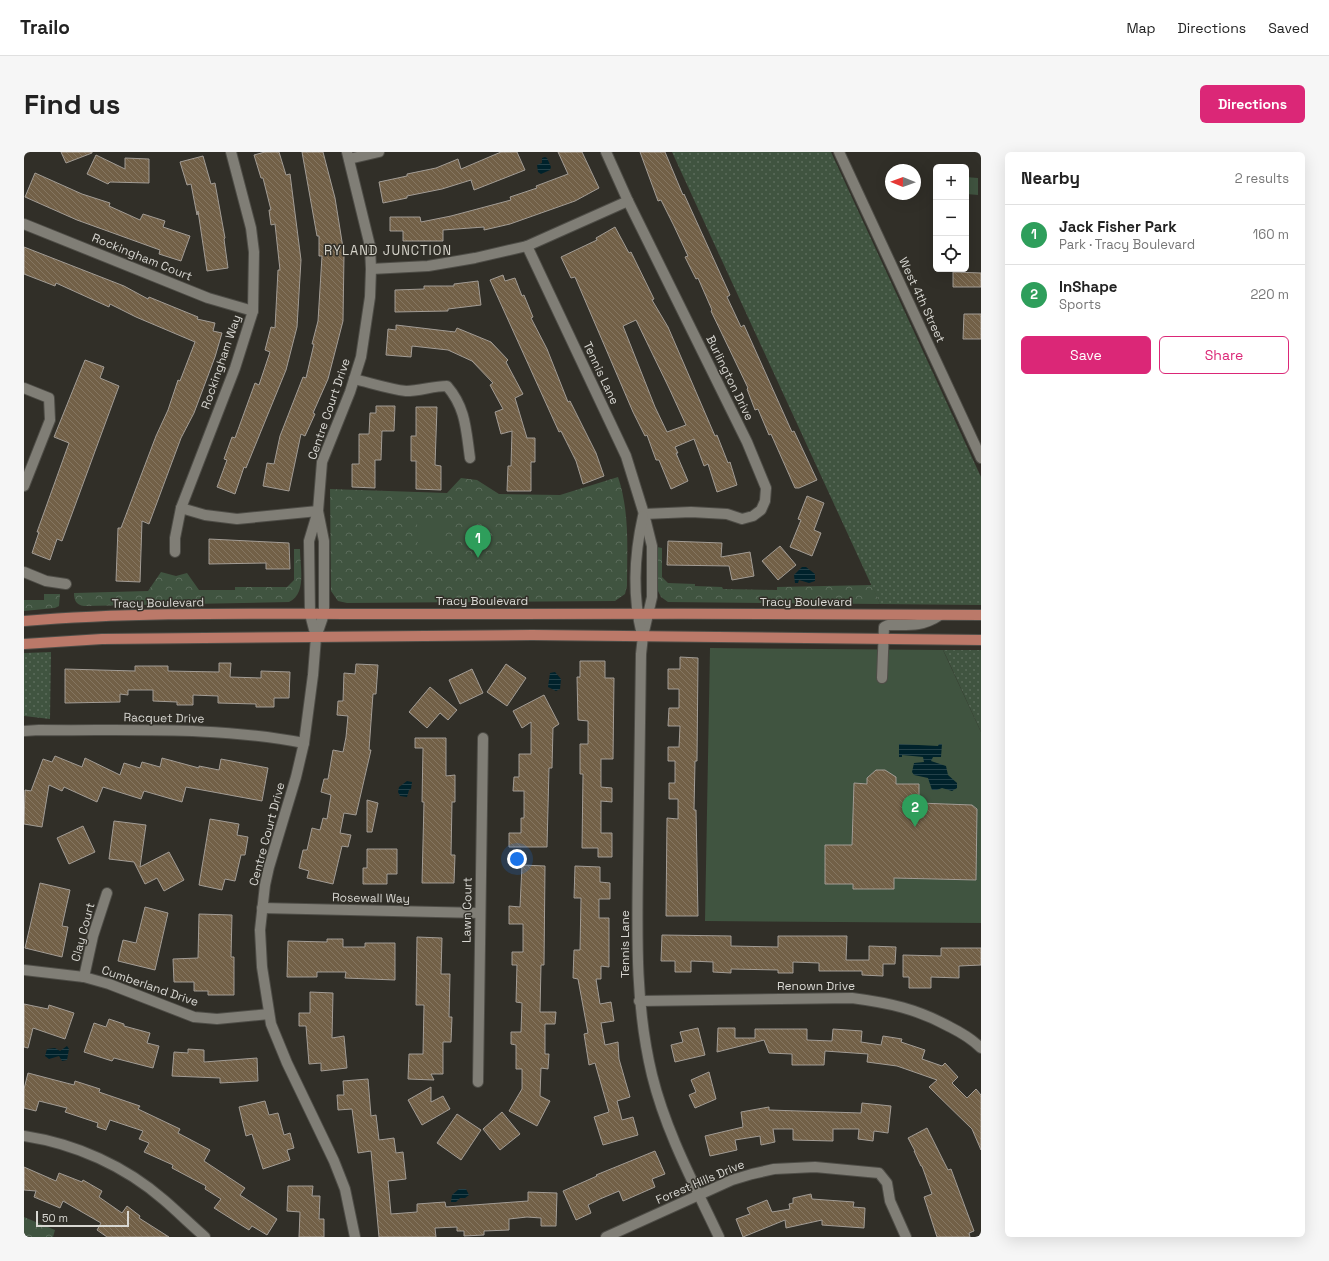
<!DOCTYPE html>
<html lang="en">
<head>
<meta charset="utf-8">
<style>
	body { margin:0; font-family:"Space Grotesk",sans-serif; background:#f6f6f6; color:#222 }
	.controls { position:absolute; right:12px; top:12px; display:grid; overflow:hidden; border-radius:6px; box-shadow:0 4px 16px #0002 }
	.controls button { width:36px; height:36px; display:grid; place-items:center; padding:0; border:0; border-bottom:1px solid #e0e0e0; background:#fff; color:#222; font:20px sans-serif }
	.compass { position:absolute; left:861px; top:12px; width:36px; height:36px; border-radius:50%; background:#fff; box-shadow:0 4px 16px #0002; rotate:271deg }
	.scale { position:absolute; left:12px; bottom:10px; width:93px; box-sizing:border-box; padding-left:4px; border:2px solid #d8d7d2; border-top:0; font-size:11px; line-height:14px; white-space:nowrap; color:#d8d7d2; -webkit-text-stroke:3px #312f28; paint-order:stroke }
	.you { position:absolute; left:493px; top:707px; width:14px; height:14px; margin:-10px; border:3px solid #fff; border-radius:50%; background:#1a73e8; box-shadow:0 0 0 6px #1a73e833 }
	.badge { display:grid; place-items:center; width:26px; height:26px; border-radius:50%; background:#db2777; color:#fff; font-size:13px; font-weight:700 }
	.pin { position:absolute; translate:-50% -33px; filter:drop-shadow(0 1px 2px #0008) }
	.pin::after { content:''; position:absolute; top:21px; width:14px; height:12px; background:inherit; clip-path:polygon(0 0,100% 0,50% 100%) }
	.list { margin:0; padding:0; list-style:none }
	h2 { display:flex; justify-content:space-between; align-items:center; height:52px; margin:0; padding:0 16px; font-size:17px }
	h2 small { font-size:13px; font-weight:400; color:#767676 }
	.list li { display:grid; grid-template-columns:26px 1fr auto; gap:12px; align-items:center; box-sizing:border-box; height:60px; padding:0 16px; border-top:1px solid #e0e0e0 }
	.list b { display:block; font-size:15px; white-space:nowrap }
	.list p { margin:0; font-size:13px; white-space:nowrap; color:#767676 }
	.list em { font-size:13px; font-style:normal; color:#767676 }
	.actions { display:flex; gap:8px; padding:12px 16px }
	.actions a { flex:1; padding:9px 0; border:1px solid #db2777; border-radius:6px; text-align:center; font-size:14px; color:#db2777 }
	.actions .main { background:#db2777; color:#fff }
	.icon { flex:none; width:22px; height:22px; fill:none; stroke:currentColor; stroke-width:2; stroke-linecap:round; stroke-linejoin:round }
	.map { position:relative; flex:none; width:957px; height:1085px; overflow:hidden; border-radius:6px }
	header { display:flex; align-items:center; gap:24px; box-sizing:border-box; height:56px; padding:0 20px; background:#fff; border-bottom:1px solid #e0e0e0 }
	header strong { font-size:19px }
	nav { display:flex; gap:22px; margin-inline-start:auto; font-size:14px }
	.intro { display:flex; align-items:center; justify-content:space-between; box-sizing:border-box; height:96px; padding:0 24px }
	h1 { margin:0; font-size:28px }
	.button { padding:10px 18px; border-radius:6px; background:#db2777; color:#fff; font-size:14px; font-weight:700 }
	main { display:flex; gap:24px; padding:0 24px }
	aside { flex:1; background:#fff; border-radius:6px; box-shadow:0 4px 16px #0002 }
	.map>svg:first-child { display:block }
	.grass { fill:url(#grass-dots) }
	.park { fill:url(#park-crowns) }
	.garden { fill:#405440 }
	.water { fill:url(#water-rules) }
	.building { fill:url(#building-back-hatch); stroke:#a29c95; fill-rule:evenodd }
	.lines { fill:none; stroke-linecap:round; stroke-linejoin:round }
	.minor-casing { stroke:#4e4d47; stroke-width:12 }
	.major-casing { stroke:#4e4d47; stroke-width:12 }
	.minor { stroke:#807e76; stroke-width:10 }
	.major { stroke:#bb7969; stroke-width:10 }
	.labels { text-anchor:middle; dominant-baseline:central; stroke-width:3; stroke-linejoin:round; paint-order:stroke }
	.street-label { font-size:12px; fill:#d8d7d2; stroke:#312f28 }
	.neighbourhood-label { font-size:13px; letter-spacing:1px; fill:#d6d4cb; stroke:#312f28 }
</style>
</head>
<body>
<header>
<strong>Trailo</strong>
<nav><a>Map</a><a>Directions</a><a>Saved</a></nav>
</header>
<div class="intro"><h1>Find us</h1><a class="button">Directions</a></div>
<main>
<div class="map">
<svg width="957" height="1085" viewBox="0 0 957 1085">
	<defs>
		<pattern id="grass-dots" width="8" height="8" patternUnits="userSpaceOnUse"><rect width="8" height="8" fill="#405440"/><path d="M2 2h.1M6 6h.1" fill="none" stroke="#5b6c5b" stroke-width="1.8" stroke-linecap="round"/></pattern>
		<pattern id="park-crowns" width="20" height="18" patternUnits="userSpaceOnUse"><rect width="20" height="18" fill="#405440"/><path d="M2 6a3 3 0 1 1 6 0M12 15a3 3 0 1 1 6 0" fill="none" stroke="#5b6c5b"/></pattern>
		<pattern id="water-rules" width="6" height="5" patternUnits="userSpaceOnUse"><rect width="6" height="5" fill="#00222b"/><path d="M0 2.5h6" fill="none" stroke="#244149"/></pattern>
		<pattern id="building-back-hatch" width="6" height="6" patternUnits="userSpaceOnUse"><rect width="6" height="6" fill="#726047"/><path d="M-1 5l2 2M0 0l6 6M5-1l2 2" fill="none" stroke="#857661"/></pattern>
	</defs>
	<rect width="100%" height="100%" fill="#312f28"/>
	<g class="grass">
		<path d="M648,0H807L957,325V453L856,452Z"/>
		<path d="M919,498H957V580L922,504Z"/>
		<path d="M27,500L26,567L0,564V501Z"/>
	</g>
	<g class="park">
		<path d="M594,325C606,360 603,398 603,434L601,442L591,449L323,451L314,449L307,439L306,337L423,341L437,326L453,328L475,342L536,343Z"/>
		<path d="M633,395L638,396V425L644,431L671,432V434L698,435L699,437L753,438V435L848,433L856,452L644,450L637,445L634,439Z"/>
		<path d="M270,397H276C276,414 283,442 265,450L60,454C52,453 50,448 50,441L124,439L137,420L152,424L163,421L175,438H211V435H263L270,428Z"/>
		<path d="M20,442H36L35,454L31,456L0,459V448H20Z"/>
		<path d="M0,1065L31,1078L29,1085H0Z"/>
	</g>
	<g class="garden">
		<path d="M942,25L954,26V43L942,42Z"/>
		<path d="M393,369H419V396H394Z"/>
		<path d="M686,496L919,498L957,580V771L681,769Z"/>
	</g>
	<g class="water">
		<path d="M521,5L523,6L527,15L526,18L517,22L514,20L513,13L518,11V6Z"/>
		<path d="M778,415H782L791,422V429L785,431L775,428L774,431H771L770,423Z"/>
		<path d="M531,520L537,527L536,537L532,539L524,535L526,521Z"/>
		<path d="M875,592L914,594L915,592H918L917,605H909L907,609L922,614L924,623L933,631V636L928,639L918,636L913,638H908L904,626L890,623L888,620L890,611L900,610L899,605L878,603V605H875Z"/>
		<path d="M383,629L388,630L387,637L385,638L383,645L376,644L374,640L375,635Z"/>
		<path d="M43,894L45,897L43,908L38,909L35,904L25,907L21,904L23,897L31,896L36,899Z"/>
		<path d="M435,1037H442L445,1043L441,1046H436L432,1050H427L428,1043Z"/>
	</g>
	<g class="building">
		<path d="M37,0H68V1L42,11Z"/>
		<path d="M241,0H255L262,23L266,22L277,108L273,175L262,218L222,316L220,315L211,342L193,335L203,308L200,307L208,285L211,286L231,231L235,233L246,200L241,198L247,175L251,176L254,118H256L251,72L247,73L245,58H247L239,26H237L230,3Z"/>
		<path d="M278,0H299L311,46L320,102L319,169L304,227L289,261L291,262L281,284L277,282L265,339L239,334L243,311L250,312L256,284L279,225L282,226L290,192H288L294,169L298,104H295V84H293Z"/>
		<path d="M477,0H493L501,18L450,38L447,28L418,37L383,44V46L359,51L355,30L383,24V22L412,16L434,7L437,17Z"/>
		<path d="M534,0H558L575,36L551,49L486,72L460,78V75L419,78V89H379V79H366V65H396L397,70L427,64L487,48L486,45L513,36L512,34L544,22Z"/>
		<path d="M616,0H641L659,43L660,42L706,143L703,145L717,175L720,173L768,280L770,279L793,328L775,336H771L747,282L745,283L734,257L731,258L723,237L724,236L687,159L688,158L674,126L672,127L661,105L664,104L650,74L637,48L634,49Z"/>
		<path d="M72,3L101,17V6L125,7V31L86,30L84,32L63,22Z"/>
		<path d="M179,4L187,32L191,31L201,86L200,87L204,116L183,119L174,59L173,63L167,32L163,33L156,10Z"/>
		<path d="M11,21L58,42L86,51L85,54L116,68L119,62L141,69L139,75L166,84L157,109L135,102L136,98L53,68L1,45Z"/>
		<path d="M591,75L605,101L607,100L630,147L628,148L644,175L691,284L693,283L704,311L706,310L713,333L693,340L684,312L680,314L670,287L651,295L654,301H652L664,329L647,337L635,308H632L623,283L621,284L609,260L551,125L547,126L537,105L573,88L572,86ZM612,168L645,236L662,273L643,280L631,255L599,174Z"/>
		<path d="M0,95L100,134L124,147L125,145L147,154L174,165L173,167L191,171L189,179L198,181L191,205L170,261L157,286L125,372L118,369L116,430L92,429L94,376H97L132,284L144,258L154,228L156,229L171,190L112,165L86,152L85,155L32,131L31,134L0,122Z"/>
		<path d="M929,120L957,121V135H929Z"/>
		<path d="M479,123L481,129L491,126L498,144L500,143L509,165L507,166L523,197L544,250L546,249L572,301L580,324L559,332L552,309L537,279L535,280L466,128Z"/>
		<path d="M454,129L457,153L424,157V159L371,160V138L400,137V134H430V132Z"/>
		<path d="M940,162H957V187H939Z"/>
		<path d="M372,173L431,180L433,176L467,190L484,208L482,210L499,242L491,246L503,286H511V310H507V339H483L484,314H487L488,279L477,282L471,260L479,257L466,233L469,231L448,209L424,198L388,194L387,205L362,203L364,177L372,178Z"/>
		<path d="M61,208L80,215L76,226L95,234L38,389L33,387L26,408L8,401L15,380H13L45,291L30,285Z"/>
		<path d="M352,254H371L370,279H358L357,308H351V336L328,335V312H335V282H345L346,261H352Z"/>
		<path d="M392,255H413L411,313L417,314V338L392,337V309H387V284H392Z"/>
		<path d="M783,344L800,351L790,378L797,381L788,404L766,395L777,368L774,367Z"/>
		<path d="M185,387L265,391L266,417H242V411L185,412Z"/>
		<path d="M644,389L698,391L697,405L726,400L730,424L708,428L705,414L643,413Z"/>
		<path d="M756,394L772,413L754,428L738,409Z"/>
		<path d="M656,505L674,506L673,609H671L670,658H672L674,764H642L643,666L654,667V647H645V631H651V609H644V595H655L656,574H644L645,556H655V537H644V517H656Z"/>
		<path d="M556,509H581V526H590L589,607H577V635L588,636V650L577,649V681H588V705H574V696H558L559,622H556V592H564V569L554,568L553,525H556Z"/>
		<path d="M195,511H207L206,525L237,526V519L266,520L265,546H250V555H232V552L194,551V544L169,543V553H153V550L129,549V538H104V543L96,542V550L41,551V517L111,519V514H144V519L195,520Z"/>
		<path d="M332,512L354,513L352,542H349L345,598H347L332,663L320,661L316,681L327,683L324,695L318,694L309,732L283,726L285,719L275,716L279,698H283L288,676L296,678L299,666L303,667L307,643L297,640L300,627H304L309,598L319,600L322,585L324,564L313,563L314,549H319L320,521L331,522Z"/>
		<path d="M482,512L502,526L483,554L463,540Z"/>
		<path d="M448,517L459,541L436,552L425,528Z"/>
		<path d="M406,535L433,558L424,568L416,561L403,576L385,560Z"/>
		<path d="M520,543L535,572L529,576L528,616H525L523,695H485V681H497V666H500V639H489L490,625H495V602H507V570L498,576L489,559Z"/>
		<path d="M391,586H422V624L431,623V650H428L427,703H431L430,731H398L400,650H398L399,596H391Z"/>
		<path d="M31,604L58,615L61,606L96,623L100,611L116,616L118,610L136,615L138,606L175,616V614L195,618L197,607L244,616L238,649L162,635L158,650L120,639L117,647L79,635L73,650L40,635L38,639L25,633L18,675L0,672L1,638L7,639L19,607L28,610Z"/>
		<path d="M852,618H861L872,625V632H895V651L948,653L953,657L952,728L870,726V737H829V732H801V693H828L830,631L843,632V626Z"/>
		<path d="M343,648L354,651L348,680H343Z"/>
		<path d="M186,667L215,672L213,683L224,685L221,703H217L211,729L201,727L198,738L175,733Z"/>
		<path d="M90,669L122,673L116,715L145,700L160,728L140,739L133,726L121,732L110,710L85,707Z"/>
		<path d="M59,674L71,700L45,712L33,686Z"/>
		<path d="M343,697H373V722H363V732H339V716H343Z"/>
		<path d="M498,713L521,714L520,813H517L516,860H532L531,872H521V902H525L524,917L517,916L516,944L526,949L513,974L485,959L498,937V917H492V893L487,892V880H497L498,851L492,850L493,813H488V800H499V772H485V754L496,755Z"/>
		<path d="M551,714L576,715V730L586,731V747H575V766H585V815L577,814V827H572L576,852L587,850L590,869L577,871L581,893L594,890L595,907L606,945L593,949L598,968L609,965L614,983L579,993L570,965L585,960L571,911L565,913L560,882L564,881L554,827L549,826L550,798H556L557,746H550Z"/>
		<path d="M16,731L46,738L38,774L44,775L38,805L1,796Z"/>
		<path d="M121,755L144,761L131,818L94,809L99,788L112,791Z"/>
		<path d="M175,762L208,763L207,805H210V843H184V839H170V830H150L149,807L174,806Z"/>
		<path d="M638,783L707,784V794L754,795V784H823L822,808H845V794L872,795L871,812H859V824L838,823V819H795V811L769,810V821H754V818L707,817V821L689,820V810L667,809V820H651V809H637Z"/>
		<path d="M393,785L418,786L417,822H426L425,865H428L427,890H419V922H407L410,928L384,927L385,902H399L400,853H392Z"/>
		<path d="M303,787H319V795H341V791H371V828L321,826L322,820H293V825H263L264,789L303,790Z"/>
		<path d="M917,796H957V813L935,814V826L907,825V836H885V825H879V803L917,804Z"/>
		<path d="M286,840L309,841L308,886L320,884L323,916L297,919V911L285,912L282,874H275V861H286Z"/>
		<path d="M0,852L24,857L25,853L50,861L41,887L9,876L4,896L0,895Z"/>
		<path d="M85,867L100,872V874L126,881L123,891L135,894L129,916L90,906L88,909L60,900L70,871L82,875Z"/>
		<path d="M674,876L681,903L651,910L647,893L659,890L656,880Z"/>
		<path d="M694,876H711V886H731V877H783V888L808,889L809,877L838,879L837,890L857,893L859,884L878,887L877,890L901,898L898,907L918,914L921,911L934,925L928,931L943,946L952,937L957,943V998L948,977L905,935L913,928L873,914L843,910L844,902L801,899L800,913H768V902L745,901L740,888L693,900Z"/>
		<path d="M164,897L180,898V910L233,906L234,929L196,931V926L148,924L150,900L164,901Z"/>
		<path d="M685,920L692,947L671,956L665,943L672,940L667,928Z"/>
		<path d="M4,921L50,933L51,929L76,937L75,940L116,954L114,957L156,977L154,981L186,998L180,1009L221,1036L216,1043L253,1067L243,1083L228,1074L225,1078L190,1056L197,1047L181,1037L182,1034L148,1016L149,1013L120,1000L125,991L115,987L119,979L86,968L82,978L73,975L74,971L41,960L43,956L15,949L12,959L0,956V937Z"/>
		<path d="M344,927L347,964L352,963L355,988L370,986L372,1001L379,1000L382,1027L364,1029L367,1062L393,1060V1052L421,1050L422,1055L504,1049V1040L533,1041L532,1074H517V1066L503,1065L485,1067V1078L460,1079V1083L440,1084V1079H433V1075L411,1076L412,1085H355L347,999L334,1001L328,957L314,958L313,943H320L319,929Z"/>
		<path d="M407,935V950L419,944L426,957L398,973L384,948Z"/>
		<path d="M241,949L245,963L254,961L260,983L266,981L270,996L263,998L266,1008L239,1017L228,982L222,984L215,955Z"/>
		<path d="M838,951L867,954L864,981L850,979L849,989L834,987L835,977H809V989L769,988V977H749L751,990L737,993L736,984L711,988L713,998L686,1004L681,984L719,975L717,960L745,955V958L837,961Z"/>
		<path d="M478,960L496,982L476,998L459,977Z"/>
		<path d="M433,962L457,978L437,1008L413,991Z"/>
		<path d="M903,976L924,1018L927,1017L950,1079L945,1081L946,1085H913L900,1045L908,1042L898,1014H897L890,999H891L884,986Z"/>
		<path d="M631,999L641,1022L628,1027L631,1035L599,1049L595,1039L576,1047L564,1053L567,1061L552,1068L539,1039L573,1024L572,1023Z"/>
		<path d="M0,1015L32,1029L35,1021L58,1030L59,1028L78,1039L75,1045L98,1061L103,1054L116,1064L115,1066L145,1085H83L73,1078L77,1071L39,1049L36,1056L10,1045L12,1039L0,1038Z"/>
		<path d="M264,1034H289L288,1044H296L295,1067H300V1085H275L276,1060L263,1059Z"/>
		<path d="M787,1042L788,1047L830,1050L829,1055L841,1056L840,1076L798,1073V1068L762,1076L761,1068L719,1085L712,1067L726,1062L723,1056L743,1048L748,1060L766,1057L765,1052L769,1051V1046Z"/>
	</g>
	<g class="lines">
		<defs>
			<g id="minor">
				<path d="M582,0L604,49L723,290L742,336L741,349L737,358L729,364L718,367L703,362L667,360L620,362"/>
				<path d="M815,0L957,306"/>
				<path d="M325,7L355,0"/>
				<path d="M0,72L184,146L229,159"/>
				<path d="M503,94L602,304L620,362L628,394V445L619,484L617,502C616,571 615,641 614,710C613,782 611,853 628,923C642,980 670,1032 695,1085"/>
				<path d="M347,117L404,114L451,106L503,94L604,49"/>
				<path d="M330,227C347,231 365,237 382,239C396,239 409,234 423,234C442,256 442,278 446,306"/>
				<path d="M0,236L25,246L26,268L0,334"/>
				<path d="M157,356L181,363L213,367L294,359"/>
				<path d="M294,359L300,389V462L292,485L289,523L280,591L272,625L245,715L241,733L236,778L238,815L247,872L263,911L310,1009L321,1037L331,1085"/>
				<path d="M151,400V386L157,356L211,216L229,159L230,100L227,76L207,0"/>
				<path d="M0,420L22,429L42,432"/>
				<path d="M618,483C608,443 610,404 619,364"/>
				<path d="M292,485L286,462L285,389L294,359L298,310L326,240L337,205L346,145L347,117L346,94L323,0"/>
				<path d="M858,526L860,475L864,473C885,473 898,475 916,463"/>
				<path d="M0,579L15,578C104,579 193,574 280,591"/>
				<path d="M238,756L456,761"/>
				<path d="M0,818L60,825L85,832L170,865L193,867L245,862"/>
				<path d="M60,825L69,784L83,741"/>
				<path d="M615,849L828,846C866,851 893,857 926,875C938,881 948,887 957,896"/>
				<path d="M454,930L459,586"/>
				<path d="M0,984C52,992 101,1014 140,1048C154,1060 167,1073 181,1085"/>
				<path d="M582,1085L708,1028L728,1022L750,1017L791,1015L855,1021L863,1031L866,1049L882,1085"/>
			</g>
			<g id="major">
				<path d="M0,469C118,459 237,462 356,462C556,461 757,462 957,463"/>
				<path d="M0,492L78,487L508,483L957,488"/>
			</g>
		</defs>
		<use href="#minor" class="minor-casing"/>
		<use href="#major" class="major-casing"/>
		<use href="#minor" class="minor"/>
		<use href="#major" class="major"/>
	</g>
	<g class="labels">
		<g class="street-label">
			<text transform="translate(118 105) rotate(22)">Rockingham Court</text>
			<text transform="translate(898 148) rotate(65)">West 4th Street</text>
			<text transform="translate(197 210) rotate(-71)">Rockingham Way</text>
			<text transform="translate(577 221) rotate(65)">Tennis Lane</text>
			<text transform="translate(706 226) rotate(64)">Burlington Drive</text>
			<text transform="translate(305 257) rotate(-71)">Centre Court Drive</text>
			<text x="458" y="449">Tracy Boulevard</text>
			<text x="782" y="450">Tracy Boulevard</text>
			<text transform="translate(134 451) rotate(-1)">Tracy Boulevard</text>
			<text transform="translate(140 566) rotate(1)">Racquet Drive</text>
			<text transform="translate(243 682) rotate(-75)">Centre Court Drive</text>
			<text transform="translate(347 746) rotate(1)">Rosewall Way</text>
			<text transform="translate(443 758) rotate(-89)">Lawn Court</text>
			<text transform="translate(59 780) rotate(-75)">Clay Court</text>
			<text transform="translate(601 792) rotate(-90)">Tennis Lane</text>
			<text transform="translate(126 834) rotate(19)">Cumberland Drive</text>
			<text x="792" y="834">Renown Drive</text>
			<text transform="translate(676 1030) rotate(-23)">Forest Hills Drive</text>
		</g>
		<g class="neighbourhood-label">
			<text x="364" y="98">RYLAND JUNCTION</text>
		</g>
	</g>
</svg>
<div class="controls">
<button>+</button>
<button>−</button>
<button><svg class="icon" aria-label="locate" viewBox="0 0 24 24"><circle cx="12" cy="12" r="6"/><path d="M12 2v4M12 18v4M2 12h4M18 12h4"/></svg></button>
</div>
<svg class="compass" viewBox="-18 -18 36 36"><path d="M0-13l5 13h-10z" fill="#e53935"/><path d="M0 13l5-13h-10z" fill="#767676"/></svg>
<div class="scale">50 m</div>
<div class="you"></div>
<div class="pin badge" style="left:454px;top:406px;background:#2e9e5b">1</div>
<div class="pin badge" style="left:891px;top:675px;background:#2e9e5b">2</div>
</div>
<aside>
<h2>Nearby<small>2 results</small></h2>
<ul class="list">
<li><span class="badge" style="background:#2e9e5b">1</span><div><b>Jack Fisher Park</b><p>Park · Tracy Boulevard</p></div><em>160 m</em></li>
<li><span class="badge" style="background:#2e9e5b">2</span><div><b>InShape</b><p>Sports</p></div><em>220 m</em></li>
</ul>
<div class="actions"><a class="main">Save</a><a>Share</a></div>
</aside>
</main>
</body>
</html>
